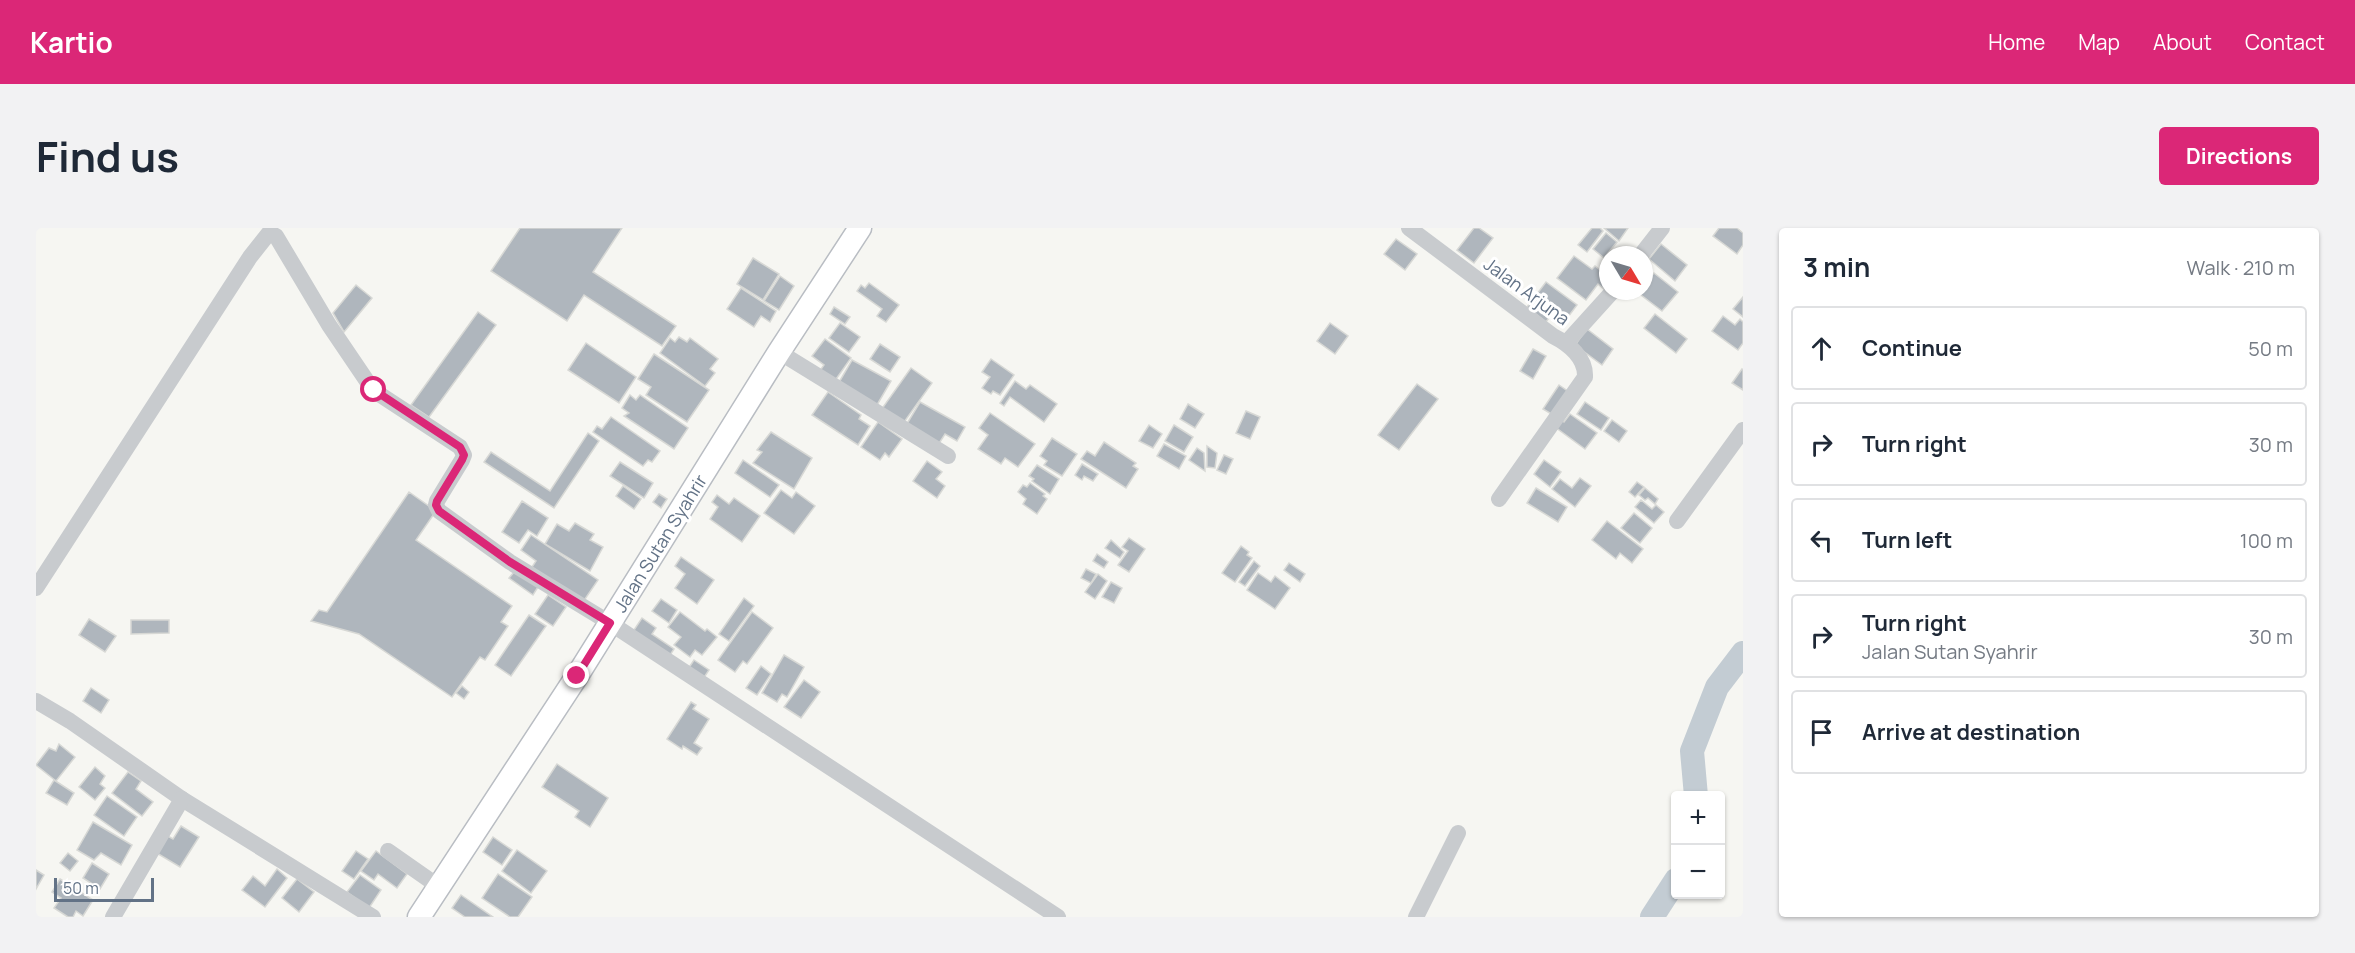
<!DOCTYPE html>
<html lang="en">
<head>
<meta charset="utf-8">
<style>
	body { margin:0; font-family:Manrope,sans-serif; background:#f2f2f3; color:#1f2937 }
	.controls { position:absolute; right:18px; bottom:18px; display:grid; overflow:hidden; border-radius:6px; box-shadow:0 2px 4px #0004 }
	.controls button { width:54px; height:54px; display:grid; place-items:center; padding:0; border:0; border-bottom:2px solid #e0e1e3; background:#fff; color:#1f2937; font:30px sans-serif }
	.compass { position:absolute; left:1563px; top:18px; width:54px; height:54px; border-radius:50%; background:#fff; box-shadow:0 2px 4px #0004; rotate:128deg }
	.scale { position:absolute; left:18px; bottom:15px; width:100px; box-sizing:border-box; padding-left:6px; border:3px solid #627286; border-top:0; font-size:16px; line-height:21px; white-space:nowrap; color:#627286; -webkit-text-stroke:4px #fff; paint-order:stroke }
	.stop { position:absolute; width:18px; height:18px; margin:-14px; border:4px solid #db2777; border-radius:50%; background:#fff }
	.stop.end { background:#db2777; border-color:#fff; box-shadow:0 2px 6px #0008 }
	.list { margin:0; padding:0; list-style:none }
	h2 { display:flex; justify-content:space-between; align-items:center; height:78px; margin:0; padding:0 24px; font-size:26px }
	h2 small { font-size:20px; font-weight:400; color:#747a83 }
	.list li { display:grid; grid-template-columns:39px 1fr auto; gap:18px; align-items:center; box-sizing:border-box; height:84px; margin:0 12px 12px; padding:0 12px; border:2px solid #e0e1e3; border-radius:6px }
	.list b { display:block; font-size:22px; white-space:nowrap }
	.list p { margin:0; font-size:20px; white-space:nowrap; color:#747a83 }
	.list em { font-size:20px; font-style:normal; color:#747a83 }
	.icon { flex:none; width:33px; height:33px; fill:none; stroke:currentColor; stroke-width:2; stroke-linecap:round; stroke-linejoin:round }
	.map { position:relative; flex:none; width:1707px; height:689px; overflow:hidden; border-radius:6px }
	header { display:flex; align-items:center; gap:36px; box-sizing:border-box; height:84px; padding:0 30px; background:#db2777; color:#fff }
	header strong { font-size:28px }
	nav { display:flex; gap:33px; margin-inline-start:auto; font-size:21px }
	.intro { display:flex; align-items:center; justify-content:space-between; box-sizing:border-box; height:144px; padding:0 36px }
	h1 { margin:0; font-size:42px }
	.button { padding:15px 27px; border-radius:6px; background:#db2777; color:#fff; font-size:21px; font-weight:700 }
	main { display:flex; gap:36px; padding:0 36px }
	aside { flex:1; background:#fff; border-radius:6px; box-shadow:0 2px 4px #0004 }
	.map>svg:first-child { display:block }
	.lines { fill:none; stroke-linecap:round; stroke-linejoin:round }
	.river { stroke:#c3ccd3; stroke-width:24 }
	.building { fill:#afb6bd; stroke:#d7d8d5; stroke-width:1.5 }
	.secondary-casing { stroke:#b9bdc3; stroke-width:25 }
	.street { stroke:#c8cbce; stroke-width:16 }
	.secondary { stroke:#fff; stroke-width:22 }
	.route { stroke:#db2777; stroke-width:8 }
	.labels { text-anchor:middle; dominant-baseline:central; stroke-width:6; stroke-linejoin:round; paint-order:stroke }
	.street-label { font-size:18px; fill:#627286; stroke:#fff }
</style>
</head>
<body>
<header>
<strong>Kartio</strong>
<nav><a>Home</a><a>Map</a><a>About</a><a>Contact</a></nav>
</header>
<div class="intro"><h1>Find us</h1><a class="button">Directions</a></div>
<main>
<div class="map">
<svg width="1707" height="689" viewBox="0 0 1707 689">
	<rect width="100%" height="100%" fill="#f6f6f2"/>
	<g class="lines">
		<g class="river">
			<path d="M1660,568L1656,523L1681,459L1707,425"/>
			<path d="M1616,689L1640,652"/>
		</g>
	</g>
	<g class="building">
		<path d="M484,0H586L557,44L640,98L626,118L548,67L531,93L455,43Z"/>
		<path d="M1438,0H1443L1457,10L1438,35L1421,22Z"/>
		<path d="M1556,0H1564L1567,3L1551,24L1542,17Z"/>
		<path d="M1568,0H1592L1583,13Z"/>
		<path d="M1683,0H1701L1707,5V17L1701,26L1677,8Z"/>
		<path d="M1570,5L1581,14L1568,30L1557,21Z"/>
		<path d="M1360,11L1381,26L1369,42L1348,26Z"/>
		<path d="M1625,16L1651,37L1639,53L1613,31Z"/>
		<path d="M1538,28L1556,41L1559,38L1572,48V59L1569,62L1562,56L1550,72L1521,50Z"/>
		<path d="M717,30L743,46L727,72L701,56Z"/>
		<path d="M1618,45L1642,64L1626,83L1601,64L1608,63V56Z"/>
		<path d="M744,48L758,58L743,82L728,73Z"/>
		<path d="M1510,54L1541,77L1529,93L1517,84L1510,94L1491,79Z"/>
		<path d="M833,55L863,77L850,94L841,88L846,81L821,63L825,57L829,60Z"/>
		<path d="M320,57L336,70L308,104L297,85Z"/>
		<path d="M705,60L740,83L734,94L725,88L718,99L691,81Z"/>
		<path d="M1707,69V89L1697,81Z"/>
		<path d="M798,79L814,89L809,96L794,86Z"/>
		<path d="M442,84L460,97L393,189L375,177Z"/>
		<path d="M1619,86L1651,111L1640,125L1608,100Z"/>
		<path d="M1687,88L1699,97L1704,91L1707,94V115L1702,122L1676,103Z"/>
		<path d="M804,95L824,109L813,124L793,110Z"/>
		<path d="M1294,95L1312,108L1299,126L1281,113Z"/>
		<path d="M1551,101L1577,121L1566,137L1539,117Z"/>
		<path d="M643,109L651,114L654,110L682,131L674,141L679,145L669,158L624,125L634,110L639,114Z"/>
		<path d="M789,111L815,130L798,154L783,144L788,137L776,128Z"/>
		<path d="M550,115L600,149L583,175L532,142Z"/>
		<path d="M844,116L864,129L854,144L834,131Z"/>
		<path d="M1497,121L1510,128L1497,151L1484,143Z"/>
		<path d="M618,126L673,162L651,194L610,167L615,159L602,151Z"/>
		<path d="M955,131L978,147L964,167L957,163L955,166L946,160L954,149L946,144Z"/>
		<path d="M816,132L855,153L841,177L802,156Z"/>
		<path d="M875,140L896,155L866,197L845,182Z"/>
		<path d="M1706,141L1707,142V162L1696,155Z"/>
		<path d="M979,153L990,161L994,157L1021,176L1008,194L974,169L968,178L964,175Z"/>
		<path d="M1381,156L1402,171L1363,222L1342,207Z"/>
		<path d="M1523,157L1533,164L1517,187L1507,181Z"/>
		<path d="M792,164L825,187L823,191L834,198L822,217L776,187Z"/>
		<path d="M594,167L600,172L604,167L652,200L638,221L588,188L593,185L586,180Z"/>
		<path d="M884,174L929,199L921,213L909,206L902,217L869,199Z"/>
		<path d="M1549,174L1573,190L1565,202L1541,186Z"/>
		<path d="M1152,176L1168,186L1159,200L1144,191Z"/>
		<path d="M1210,183L1224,189L1214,211L1200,205Z"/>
		<path d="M954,185L999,216L982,239L969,230L965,236L942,221L952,207L943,200Z"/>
		<path d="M1534,186L1561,205L1549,221L1519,199L1524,191L1528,194Z"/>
		<path d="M575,189L624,223L616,234L612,232L607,238L557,204L561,198L566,201Z"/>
		<path d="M1576,192L1591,203L1583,214L1568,203Z"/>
		<path d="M842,194L866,211L853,229L849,225L844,232L825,219Z"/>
		<path d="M1113,197L1126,206L1117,220L1103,213Z"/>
		<path d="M1138,197L1157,209L1148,224L1129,213Z"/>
		<path d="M735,204L776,230L758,261L717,235L726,224L721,222Z"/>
		<path d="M552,205L563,213L518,280L448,234L455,224L514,263Z"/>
		<path d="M1016,210L1041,226L1026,248L1008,237L1011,233L1004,228Z"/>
		<path d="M1068,214L1100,235L1097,238L1102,241L1090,260L1045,231L1051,223L1059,228Z"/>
		<path d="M1128,216L1150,228L1143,241L1121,228Z"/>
		<path d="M1171,218L1181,225L1179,240L1171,239Z"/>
		<path d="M1161,220L1168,225L1169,243L1153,232Z"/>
		<path d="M1188,227L1197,231L1190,246L1181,242Z"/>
		<path d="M707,232L743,257L734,269L699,245Z"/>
		<path d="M1508,232L1525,244L1514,259L1498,246Z"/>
		<path d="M891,233L906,244L900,251L909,258L901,270L877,253Z"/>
		<path d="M584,234L617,255L608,270L574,248Z"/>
		<path d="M1046,236L1062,246L1057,253L1048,248L1046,252L1039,247Z"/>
		<path d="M1001,237L1023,251L1014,266L996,253L998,251L993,248Z"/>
		<path d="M1544,250L1555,258L1539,279L1516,261L1524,251L1536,260Z"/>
		<path d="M1601,254L1608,259L1599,269L1593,264Z"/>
		<path d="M994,255L1009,266L1007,268L1011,271L1001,286L987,276L990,271L982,264L987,257L991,259Z"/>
		<path d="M587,258L605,271L598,281L580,268Z"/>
		<path d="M1500,260L1531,279L1522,294L1491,275Z"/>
		<path d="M1609,260L1622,271L1619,276L1612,270L1609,272L1603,267Z"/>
		<path d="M745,262L756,270L760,264L779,278L758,306L728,285Z"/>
		<path d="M373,264L400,283L380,312L476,378L465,394L472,398L449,432L444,429L416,469L323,406L275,393L283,382L291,384Z"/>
		<path d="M623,266L631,271L625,280L617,274Z"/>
		<path d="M681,267L693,276L698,270L724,288L706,314L674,291L682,279L676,274Z"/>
		<path d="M1605,272L1616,281L1620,277L1628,284L1618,295L1599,279Z"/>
		<path d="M486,273L512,290L501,308L492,302L483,315L466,304Z"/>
		<path d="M1598,285L1616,300L1604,315L1585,300Z"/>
		<path d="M1571,293L1607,321L1596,335L1584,325L1580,331L1556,312Z"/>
		<path d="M539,295L558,306L554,312L567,319L554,343L509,316L521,296L533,303Z"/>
		<path d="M495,307L562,352L547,374L496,339L500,333L485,322Z"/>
		<path d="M1093,310L1109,321L1093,344L1082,337L1092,323L1086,319Z"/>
		<path d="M1075,312L1088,324L1084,330L1069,320Z"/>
		<path d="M1205,318L1213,324L1211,327L1216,330L1199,354L1186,345Z"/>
		<path d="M1061,326L1072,334L1068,340L1057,333Z"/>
		<path d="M645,329L678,352L661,376L639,360L649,346L639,338Z"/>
		<path d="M1218,333L1224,338L1209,358L1203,354Z"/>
		<path d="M1253,335L1269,346L1264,354L1248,342Z"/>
		<path d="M1050,341L1060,346L1055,355L1045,350Z"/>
		<path d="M479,343L502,359L497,367L473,350Z"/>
		<path d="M1222,345L1235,354L1239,348L1254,360L1239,381L1211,362Z"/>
		<path d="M1062,346L1071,353L1059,371L1049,364Z"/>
		<path d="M1075,354L1086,360L1078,375L1066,369Z"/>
		<path d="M512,367L530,379L517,398L499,386Z"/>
		<path d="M708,370L718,378L693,413L683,406Z"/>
		<path d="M625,371L641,382L633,395L616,383Z"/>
		<path d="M644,384L669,403L671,401L681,409L666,427L659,422L654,429L638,417L645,409L632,399Z"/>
		<path d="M716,384L737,400L711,436L707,433L699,444L682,432Z"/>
		<path d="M493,387L510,398L475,448L459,437Z"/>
		<path d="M606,390L620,400L616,406L638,421L629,435L592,411Z"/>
		<path d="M53,391L80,408L69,424L43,407Z"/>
		<path d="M95,392H133V405L95,406Z"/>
		<path d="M748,427L768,439L751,469L746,466L741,474L726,465Z"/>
		<path d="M658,432L673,442L665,454L650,444Z"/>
		<path d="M725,438L735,446L721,467L710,460Z"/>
		<path d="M768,452L784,464L765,490L748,479Z"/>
		<path d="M426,458L433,464L428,471L420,465Z"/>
		<path d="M55,460L73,472L65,485L47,473Z"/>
		<path d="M655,474L660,477L657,481L673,491L658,515L666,520L661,527L647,518L646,521L631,511Z"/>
		<path d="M23,516L39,529L20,553L0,537L13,520L20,523Z"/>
		<path d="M521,536L572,570L554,599L539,589L543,583L506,559Z"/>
		<path d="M59,539L69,548L64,556L69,560L59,572L43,559Z"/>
		<path d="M92,544L105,553L100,561L117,574L106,588L76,565Z"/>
		<path d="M18,552L38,565L31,577L10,565Z"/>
		<path d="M71,568L101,589L88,608L58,587Z"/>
		<path d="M57,594L96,617L85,637L65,625L58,632L41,622Z"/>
		<path d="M145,598L163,609L144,639L119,624L130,607L137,611Z"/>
		<path d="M457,609L476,622L466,637L447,624Z"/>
		<path d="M481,622L511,643L495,665L466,643Z"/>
		<path d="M320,623L332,631L318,651L306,643Z"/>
		<path d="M340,623L371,646L361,660L342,646L338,652L325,643Z"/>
		<path d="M32,625L42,633L34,643L24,635Z"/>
		<path d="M56,635L73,646L64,661L47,650Z"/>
		<path d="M241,641L251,650L229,679L206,662L217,648L229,658Z"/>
		<path d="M0,642L8,647L0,661Z"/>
		<path d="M462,646L496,669L482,689H474L446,670Z"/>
		<path d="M324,647L345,662L333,680L311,664Z"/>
		<path d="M24,651L57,672L47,688L40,683L37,689H32L18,680L25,670L16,664Z"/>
		<path d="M261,651L278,664L263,684L246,670Z"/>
		<path d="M425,667L457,689H429L416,680Z"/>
	</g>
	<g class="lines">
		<defs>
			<path id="secondary" d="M383,689L541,448L743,124L824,0"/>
		</defs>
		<use href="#secondary" class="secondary-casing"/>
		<g class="street">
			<path d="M1373,0L1517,108C1533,116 1550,130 1549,149L1463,271"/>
			<path d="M1605,27L1626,0"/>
			<path d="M1530,115L1577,63"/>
			<path d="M743,124L912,228"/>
			<path d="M1641,293L1707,202"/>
			<path d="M0,360L214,29L233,5L240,8L293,97L337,162L424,219L428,227L426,232L401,273L400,277L403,283L474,334L574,395L1022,689"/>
			<path d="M0,473L34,493L146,571L337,689"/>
			<path d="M352,623L402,658"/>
			<path d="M77,689L146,571"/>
			<path d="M1380,689L1422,605"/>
		</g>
		<use href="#secondary" class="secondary"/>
	</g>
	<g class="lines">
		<path class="route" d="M338,162L424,219L428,227L426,232L401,273L400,277L403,283L474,334L574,395L541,448"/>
	</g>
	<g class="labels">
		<g class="street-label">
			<text transform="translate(1491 63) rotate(36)">Jalan Arjuna</text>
			<text transform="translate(624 315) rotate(-58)">Jalan Sutan Syahrir</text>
		</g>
	</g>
</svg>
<div class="controls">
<button>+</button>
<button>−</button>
</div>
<svg class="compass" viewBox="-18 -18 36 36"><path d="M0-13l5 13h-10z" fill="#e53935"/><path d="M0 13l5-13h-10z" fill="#747a83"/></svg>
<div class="scale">50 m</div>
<div class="stop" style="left:338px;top:162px"></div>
<div class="stop end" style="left:541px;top:448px"></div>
</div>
<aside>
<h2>3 min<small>Walk · 210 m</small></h2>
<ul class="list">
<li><svg class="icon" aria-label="ahead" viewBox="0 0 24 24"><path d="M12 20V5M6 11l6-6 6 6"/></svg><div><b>Continue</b></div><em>50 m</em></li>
<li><svg class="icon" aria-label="right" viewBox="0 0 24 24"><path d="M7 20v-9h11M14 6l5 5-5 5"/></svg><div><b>Turn right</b></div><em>30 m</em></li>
<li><svg class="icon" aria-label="left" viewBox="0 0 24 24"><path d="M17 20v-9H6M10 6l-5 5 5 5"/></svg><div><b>Turn left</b></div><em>100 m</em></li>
<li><svg class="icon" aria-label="right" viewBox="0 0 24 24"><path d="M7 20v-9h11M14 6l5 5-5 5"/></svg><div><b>Turn right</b><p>Jalan Sutan Syahrir</p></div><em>30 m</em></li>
<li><svg class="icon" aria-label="arrive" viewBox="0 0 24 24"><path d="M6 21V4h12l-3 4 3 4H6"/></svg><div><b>Arrive at destination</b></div></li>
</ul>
</aside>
</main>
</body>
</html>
